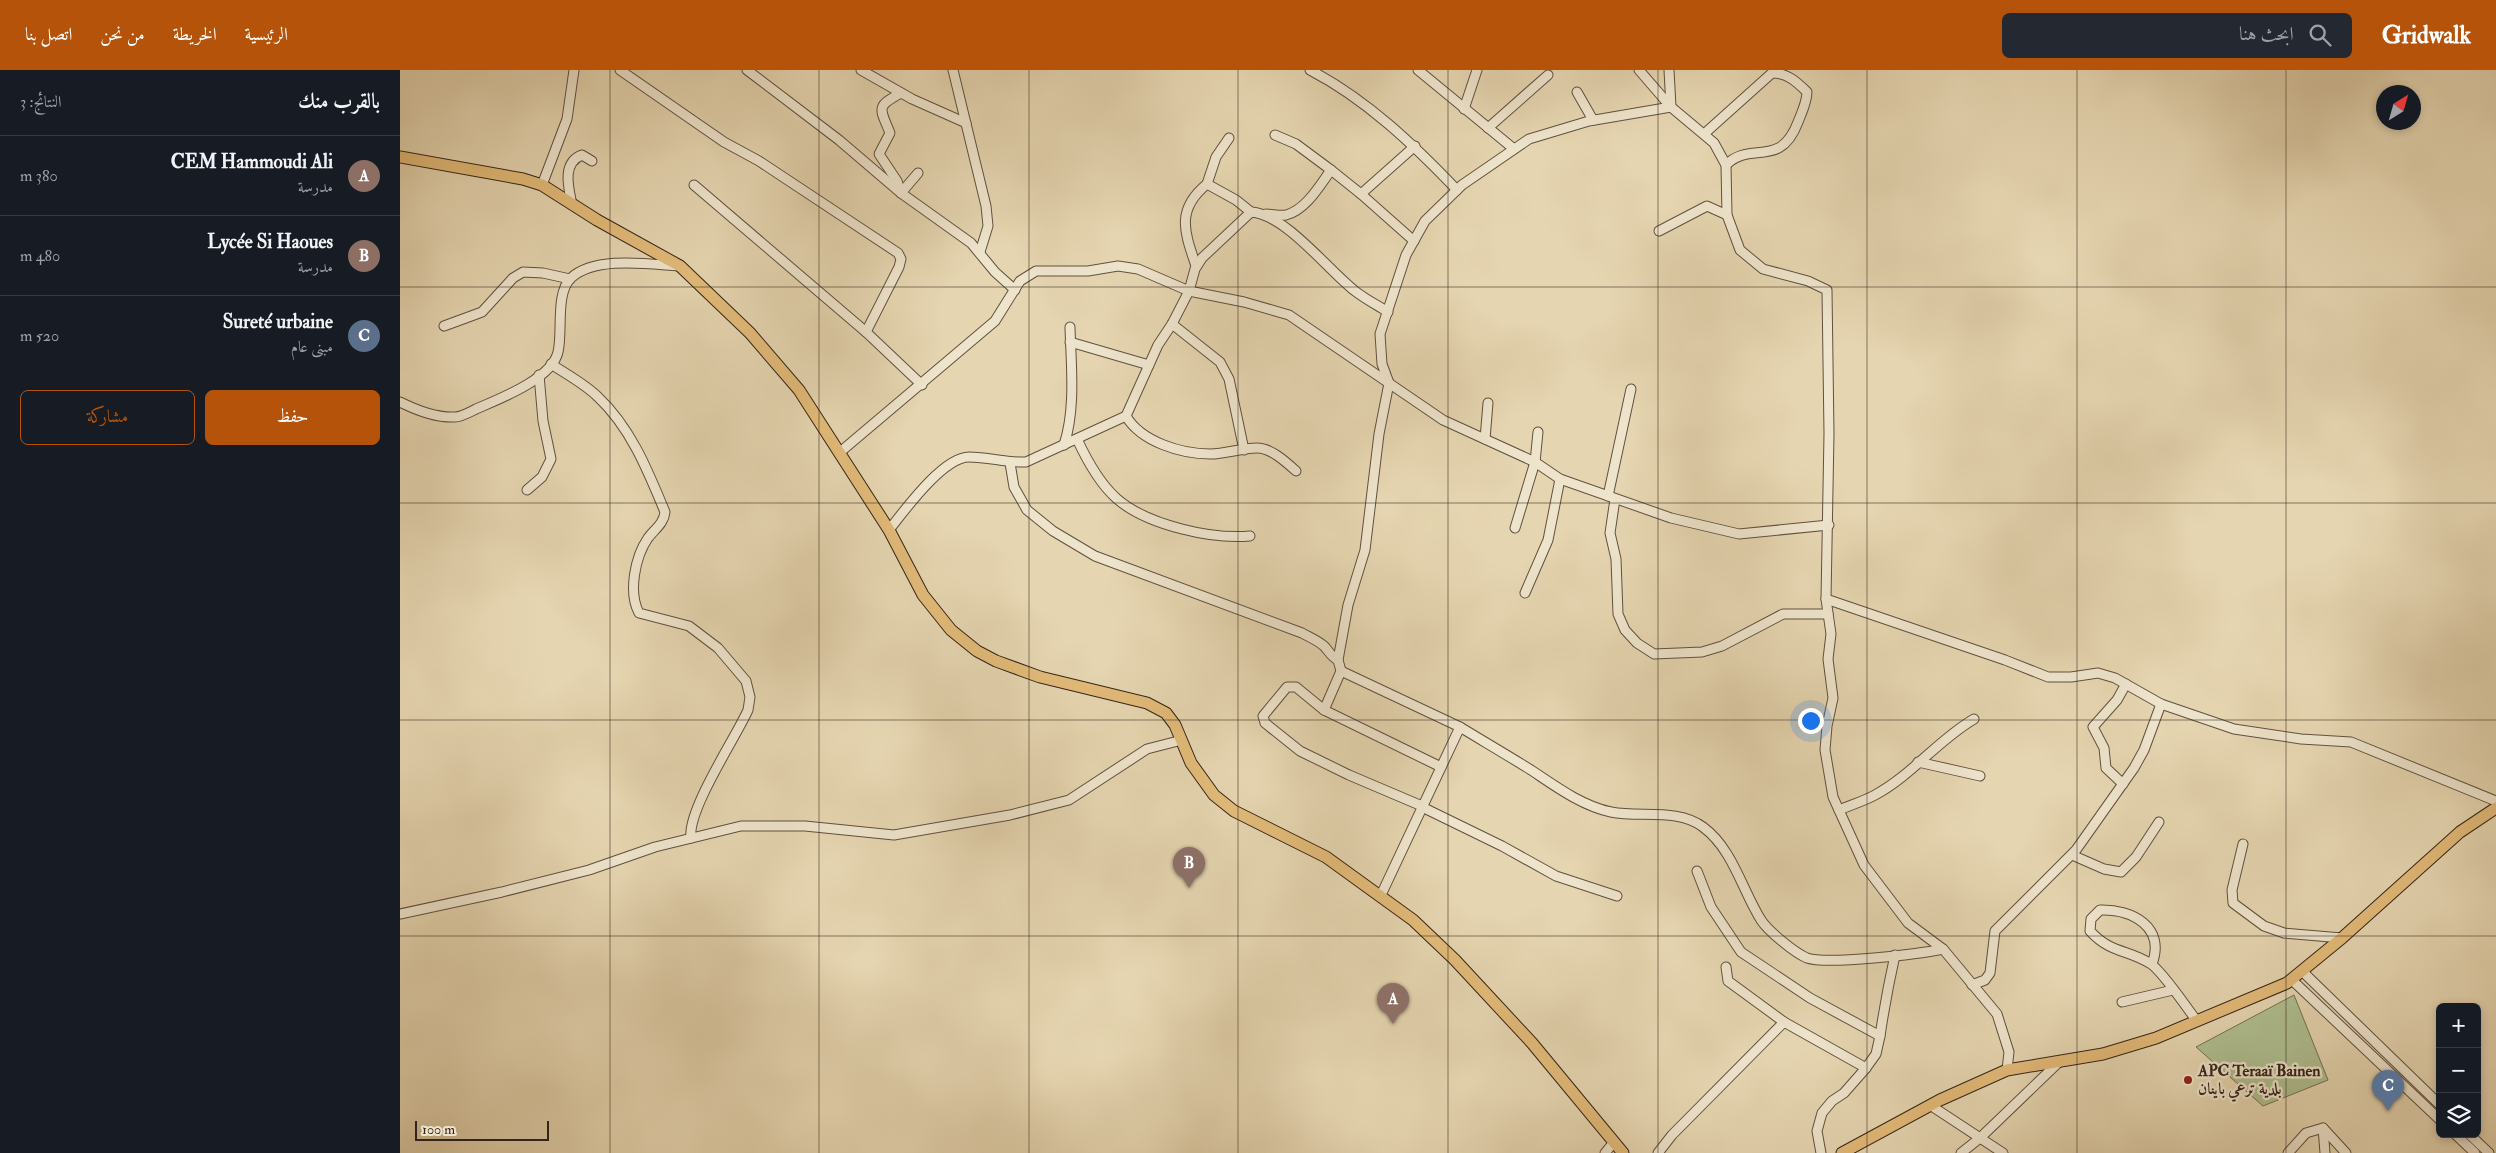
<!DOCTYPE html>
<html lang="ar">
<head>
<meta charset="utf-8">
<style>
	body { margin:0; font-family:"IM FELL Double Pica",Amiri,serif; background:#242831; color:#f1f3f6; direction:rtl }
	.controls { position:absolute; right:15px; bottom:15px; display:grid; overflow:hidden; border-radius:8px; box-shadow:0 2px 8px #0003 }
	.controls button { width:45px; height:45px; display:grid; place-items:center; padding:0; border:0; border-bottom:1px solid #363941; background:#171b24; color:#f1f3f6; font:25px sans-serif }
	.compass { position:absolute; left:1976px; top:15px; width:45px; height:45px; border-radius:50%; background:#171b24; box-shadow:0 2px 8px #0003; rotate:37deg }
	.scale { position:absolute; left:15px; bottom:12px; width:134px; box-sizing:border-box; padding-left:5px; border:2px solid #35241b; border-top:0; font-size:14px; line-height:18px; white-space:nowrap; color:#35241b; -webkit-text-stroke:4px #eee4cc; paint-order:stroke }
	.you { position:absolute; left:1410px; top:650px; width:18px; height:18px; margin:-12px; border:4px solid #fff; border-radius:50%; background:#1a73e8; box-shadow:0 0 0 8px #1a73e833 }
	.badge { display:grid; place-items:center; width:32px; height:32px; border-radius:50%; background:#b45309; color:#fff; font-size:16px; font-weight:700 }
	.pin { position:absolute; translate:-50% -41px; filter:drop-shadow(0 1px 2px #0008) }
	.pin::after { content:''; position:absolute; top:26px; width:18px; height:15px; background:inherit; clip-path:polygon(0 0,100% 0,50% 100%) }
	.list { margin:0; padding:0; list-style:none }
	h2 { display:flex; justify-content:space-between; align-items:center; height:65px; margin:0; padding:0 20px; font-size:21px }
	h2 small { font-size:16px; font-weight:400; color:#9ea1a6 }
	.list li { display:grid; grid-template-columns:32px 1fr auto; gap:15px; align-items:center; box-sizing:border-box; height:80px; padding:0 20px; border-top:1px solid #363941 }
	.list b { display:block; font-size:19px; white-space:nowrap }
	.list p { margin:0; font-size:16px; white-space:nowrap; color:#9ea1a6 }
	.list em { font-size:16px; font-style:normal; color:#9ea1a6 }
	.actions { display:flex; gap:10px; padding:15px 20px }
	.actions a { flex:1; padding:11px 0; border:1px solid #b45309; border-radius:8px; text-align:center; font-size:18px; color:#b45309 }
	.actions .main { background:#b45309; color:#fff }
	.icon { flex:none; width:28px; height:28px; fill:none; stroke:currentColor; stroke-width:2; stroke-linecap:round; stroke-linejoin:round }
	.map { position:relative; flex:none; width:2096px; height:1083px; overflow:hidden; direction:ltr }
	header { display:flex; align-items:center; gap:30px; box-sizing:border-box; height:70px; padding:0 25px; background:#b45309; color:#fff }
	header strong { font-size:24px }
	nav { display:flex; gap:28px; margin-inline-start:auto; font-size:18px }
	.search { width:350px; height:45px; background:#242831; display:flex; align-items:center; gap:12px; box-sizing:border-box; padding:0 18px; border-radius:8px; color:#9ea1a6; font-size:19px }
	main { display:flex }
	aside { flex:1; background:#171b24 }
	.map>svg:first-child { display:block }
	.green { fill:#afbe90; stroke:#727156 }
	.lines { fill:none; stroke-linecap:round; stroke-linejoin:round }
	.minor-casing { stroke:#615040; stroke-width:11 }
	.major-casing { stroke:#35241b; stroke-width:13 }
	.minor { stroke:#eee4cc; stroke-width:9 }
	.major { stroke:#e2ba78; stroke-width:11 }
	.grid { fill:none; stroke:#35241b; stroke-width:1; stroke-opacity:0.55 }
	.poi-dot { fill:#8f2418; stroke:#eee4cc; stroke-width:2 }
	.labels { text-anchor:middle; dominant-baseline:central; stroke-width:4.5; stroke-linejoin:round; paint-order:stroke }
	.poi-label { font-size:16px; font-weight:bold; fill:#35241b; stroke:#eee4cc; text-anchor:start }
</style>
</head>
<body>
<header>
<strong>Gridwalk</strong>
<div class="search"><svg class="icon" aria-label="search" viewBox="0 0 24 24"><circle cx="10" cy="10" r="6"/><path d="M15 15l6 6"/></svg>ابحث هنا</div>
<nav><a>الرئيسية</a><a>الخريطة</a><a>من نحن</a><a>اتصل بنا</a></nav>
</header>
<main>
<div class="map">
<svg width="2096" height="1083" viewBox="0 0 2096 1083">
	<rect width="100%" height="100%" fill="#e5d5b0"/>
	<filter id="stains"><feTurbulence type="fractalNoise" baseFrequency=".004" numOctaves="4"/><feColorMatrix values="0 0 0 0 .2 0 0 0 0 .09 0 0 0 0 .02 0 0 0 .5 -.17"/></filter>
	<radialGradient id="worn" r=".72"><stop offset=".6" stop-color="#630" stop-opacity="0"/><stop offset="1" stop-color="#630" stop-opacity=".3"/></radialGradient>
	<path class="green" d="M1894,925L1928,1010L1863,1036L1796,977Z"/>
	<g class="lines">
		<defs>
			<g id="minor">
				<path d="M220,0L324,72L359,91L498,183L501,189L499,197L466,262"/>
				<path d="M347,0L439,70L501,123L571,173L595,202L615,220"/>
				<path d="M461,0L512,29L566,53"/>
				<path d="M553,0L586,136L588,156L580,182"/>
				<path d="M910,0C966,29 1014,75 1057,120"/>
				<path d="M1018,0L1114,79"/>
				<path d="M1239,0L1271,37L1314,73L1326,95L1327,145L1340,180L1363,199L1408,211L1427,220L1429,364L1426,529L1431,564L1428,589L1433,628L1427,656L1425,680L1433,727L1464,795L1508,853L1543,879L1597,944L1609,982L1607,1000"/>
				<path d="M1177,22L1193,50"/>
				<path d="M1064,39L1077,0"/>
				<path d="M1088,58L1148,5"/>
				<path d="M1304,64L1372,3C1387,3 1396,11 1407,22C1407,32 1402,42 1398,52C1380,100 1350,70 1326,95"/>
				<path d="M875,65L896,74L931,100"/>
				<path d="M807,114L816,87L829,68"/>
				<path d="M142,115L167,49L174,0"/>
				<path d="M294,115L466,262L522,315"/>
				<path d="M501,123L497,111L479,84L490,63C480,38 475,37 501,23"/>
				<path d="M501,123L518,103"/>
				<path d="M961,124L1015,76"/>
				<path d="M172,135C169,119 161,93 182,85L192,91"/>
				<path d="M866,144C872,144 880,146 886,145C906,140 920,115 931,100L961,124L1014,171"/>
				<path d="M1259,161L1307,136L1327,145"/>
				<path d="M796,196C785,163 775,140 807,114L836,130L851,142"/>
				<path d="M772,254L820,292L829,309L844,380"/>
				<path d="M44,256L82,242L113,208L123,202L143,203L170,209"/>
				<path d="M670,272L749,295"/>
				<path d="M151,294C166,304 185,314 198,327C231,358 248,401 265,442C264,453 255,459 248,468C235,487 228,522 239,543L289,556L318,578L346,611L350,627L348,640C335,669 287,740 291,768"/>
				<path d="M0,332C16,340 37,348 55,347C61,347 70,342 76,339C99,329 152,309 158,282C163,262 155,223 171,208C195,186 248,194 278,196"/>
				<path d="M726,346C741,372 782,384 810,384C826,384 841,378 857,378C871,378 886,392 896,401"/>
				<path d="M677,369C702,423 723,444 782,459C805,465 826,468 850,466"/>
				<path d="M1085,369L1088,333"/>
				<path d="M664,375C676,338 671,295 670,257"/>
				<path d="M439,383L595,251L620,211L636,201H688L718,196L738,199L789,221L844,232L889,245L1043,350L1135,392L1160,409L1271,448L1339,464L1429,455"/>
				<path d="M610,393L614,417L627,440L653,461L695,486L902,563C909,567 917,570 924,576C929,581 931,587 938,590"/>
				<path d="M127,420L142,407L151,389L143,351L139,305"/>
				<path d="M1208,426L1231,319"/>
				<path d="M1215,429L1210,463L1216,489L1218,544L1225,560L1237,573L1254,584L1302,582L1322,576L1383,544H1428"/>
				<path d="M1115,458L1135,392L1138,362"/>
				<path d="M489,460C504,441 543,387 569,387C589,387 607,393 626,392L726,346L758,275L772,254L789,221L795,199L802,188L851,142C885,144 928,200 955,221C965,229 977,235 988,242"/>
				<path d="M1125,523L1148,470L1160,409"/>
				<path d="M1426,529L1605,590L1648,607H1671L1698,603L1715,608L1761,634L1834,659L1901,669L1951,672L2096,731"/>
				<path d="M941,601L938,590L948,535L965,480L979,364L989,313L982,294L980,264L1006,185L1025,151L1062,115L1129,69L1189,51L1271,37L1269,0"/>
				<path d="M924,640L1041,697"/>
				<path d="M1060,657C1083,671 1107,685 1131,700C1155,716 1182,736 1211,742C1240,748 1278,738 1303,757C1333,779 1342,820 1361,850C1368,861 1395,883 1407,888C1428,895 1519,884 1543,879"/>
				<path d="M1518,692L1580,706"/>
				<path d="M1723,714L1706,698L1704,678L1693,657L1717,630L1726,614"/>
				<path d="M1022,737L1102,776L1156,806L1217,826"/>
				<path d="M1439,740C1451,735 1464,731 1475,725C1512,705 1538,670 1574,649"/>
				<path d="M1843,774L1832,820L1833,833L1864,856L1884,863L1942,868"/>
				<path d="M1672,785L1704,799L1721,802L1736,787L1759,752"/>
				<path d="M1297,801L1311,837L1341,882L1410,928L1480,966L1476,984L1466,998L1384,952L1328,911L1326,897"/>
				<path d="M981,825L1060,657L941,601L924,640L896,617H887L863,646L865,653L900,681L949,705L1022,736"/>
				<path d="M0,844L102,822L189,800L255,777L341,756H405L494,765L610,745L669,730L747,679L782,670"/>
				<path d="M1752,894C1766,857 1732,839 1700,840L1691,849L1690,861C1711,884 1728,879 1751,894C1763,902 1786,937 1797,951"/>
				<path d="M1903,902L2040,1035"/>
				<path d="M1892,910L2040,1050"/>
				<path d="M1572,915L1585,910L1590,903L1595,861L1676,780L1734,698L1744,680L1761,634"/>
				<path d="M1722,932L1773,920"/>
				<path d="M1480,966C1484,939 1489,912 1495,885"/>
				<path d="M1530,1035L1603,1083"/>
				<path d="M1923,1058L1925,1083"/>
				<path d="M2055,1064L2075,1083"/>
				<path d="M2069,1064L2089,1083"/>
				<path d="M1205,1083L1214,1072"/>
				<path d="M1258,1083L1272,1065L1384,952"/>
				<path d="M1421,1083L1417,1061L1422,1043L1432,1031L1444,1023L1466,998"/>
				<path d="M1561,1083L1580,1068L1660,991"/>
				<path d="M1888,1083L1906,1063L1923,1058L1946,1083"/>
			</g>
			<g id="major">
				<path d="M0,87L123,109L142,115L197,150L280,196L350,263L399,320L489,460L523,525L551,560L577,581L596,591L640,607L747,633L766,643L775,655L791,693L814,725L834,741L926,787L1013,850L1055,890L1132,973L1223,1083"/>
				<path d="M1442,1083L1540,1030L1607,1000L1703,984L1756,968L1887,913L1942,868L2060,762L2096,738"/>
			</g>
		</defs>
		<use href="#minor" class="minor-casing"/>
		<use href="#major" class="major-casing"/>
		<use href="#minor" class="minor"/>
		<use href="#major" class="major"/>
	</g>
	<path class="grid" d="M210,0V1083M419,0V1083M629,0V1083M838,0V1083M1048,0V1083M1258,0V1083M1467,0V1083M1677,0V1083M1886,0V1083M0,217H2096M0,433H2096M0,650H2096M0,866H2096"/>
	<circle class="poi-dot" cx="1788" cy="1010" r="5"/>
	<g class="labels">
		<g class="poi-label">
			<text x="1798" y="1001">APC Teraaï Bainen<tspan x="1798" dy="18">بلدية ترعي باينان</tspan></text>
		</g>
	</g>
	<rect width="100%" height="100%" filter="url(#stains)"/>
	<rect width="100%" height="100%" fill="url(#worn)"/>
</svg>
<div class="controls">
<button>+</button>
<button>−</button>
<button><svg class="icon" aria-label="layers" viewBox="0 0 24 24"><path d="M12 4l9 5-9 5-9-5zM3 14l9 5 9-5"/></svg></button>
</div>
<svg class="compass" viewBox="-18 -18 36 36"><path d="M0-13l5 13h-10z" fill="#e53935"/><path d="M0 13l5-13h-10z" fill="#9ea1a6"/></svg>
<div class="scale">100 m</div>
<div class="you"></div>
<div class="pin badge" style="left:993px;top:954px;background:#8d6e63">A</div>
<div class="pin badge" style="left:789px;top:818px;background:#8d6e63">B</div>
<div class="pin badge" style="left:1988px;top:1041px;background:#5c6f8a">C</div>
</div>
<aside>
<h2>بالقرب منك<small>النتائج: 3</small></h2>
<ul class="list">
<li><span class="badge" style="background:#8d6e63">A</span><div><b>CEM Hammoudi Ali</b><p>مدرسة</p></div><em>380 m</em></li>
<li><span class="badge" style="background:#8d6e63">B</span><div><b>Lycée Si Haoues</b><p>مدرسة</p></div><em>480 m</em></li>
<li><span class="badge" style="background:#5c6f8a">C</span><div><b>Sureté urbaine</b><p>مبنى عام</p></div><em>520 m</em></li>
</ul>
<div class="actions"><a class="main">حفظ</a><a>مشاركة</a></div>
</aside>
</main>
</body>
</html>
